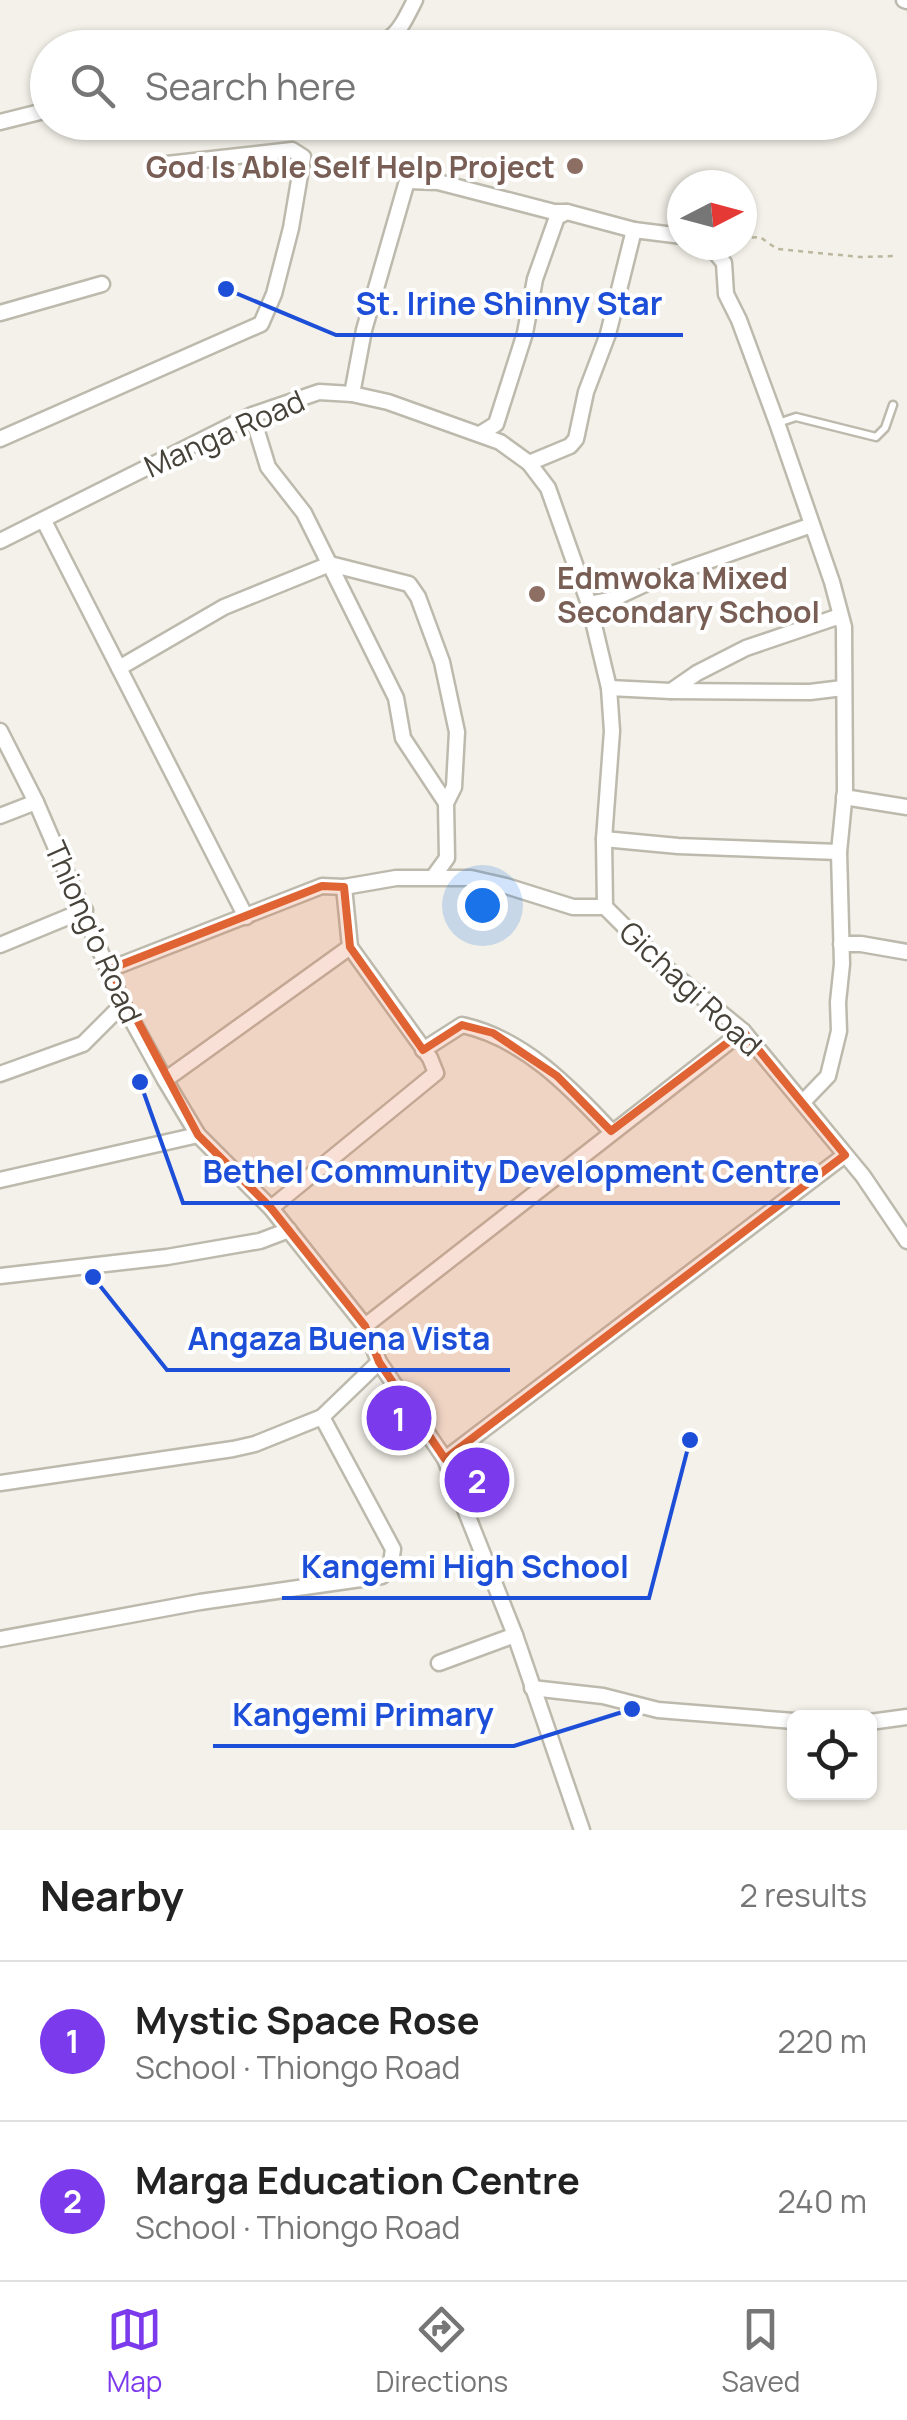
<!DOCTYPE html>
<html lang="en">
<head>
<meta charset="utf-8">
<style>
	body { margin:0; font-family:Manrope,sans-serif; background:#f2f2f2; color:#222 }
	.controls { position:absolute; right:30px; bottom:30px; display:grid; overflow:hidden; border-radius:15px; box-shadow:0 2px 8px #0004 }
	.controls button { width:90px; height:90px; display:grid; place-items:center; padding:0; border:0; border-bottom:2px solid #e0e0e0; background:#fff; color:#222; font:50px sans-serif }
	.compass { position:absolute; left:667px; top:170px; width:90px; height:90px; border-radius:50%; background:#fff; box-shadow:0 2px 8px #0004; rotate:84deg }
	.you { position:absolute; left:482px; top:905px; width:35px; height:35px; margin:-25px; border:8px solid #fff; border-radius:50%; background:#1a73e8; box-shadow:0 0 0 15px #1a73e833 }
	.badge { display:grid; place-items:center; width:65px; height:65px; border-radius:50%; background:#7c3aed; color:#fff; font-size:32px; font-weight:700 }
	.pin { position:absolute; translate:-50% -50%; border:5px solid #fff; box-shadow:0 2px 10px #0006 }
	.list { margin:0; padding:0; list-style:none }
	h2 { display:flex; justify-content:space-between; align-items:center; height:130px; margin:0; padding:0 40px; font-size:42px }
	h2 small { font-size:32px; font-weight:400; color:#767676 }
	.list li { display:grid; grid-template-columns:65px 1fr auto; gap:30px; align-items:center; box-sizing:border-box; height:160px; padding:0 40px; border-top:2px solid #e0e0e0 }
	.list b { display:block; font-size:38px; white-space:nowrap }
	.list p { margin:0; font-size:32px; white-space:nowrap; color:#767676 }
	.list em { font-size:32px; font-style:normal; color:#767676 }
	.icon { flex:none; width:55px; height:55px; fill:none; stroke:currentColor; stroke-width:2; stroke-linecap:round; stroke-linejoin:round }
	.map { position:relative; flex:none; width:907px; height:1830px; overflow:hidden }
	.search { position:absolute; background:#fff; box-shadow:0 2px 8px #0004; left:30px; right:30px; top:30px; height:110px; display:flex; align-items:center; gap:25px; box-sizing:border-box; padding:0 35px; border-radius:55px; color:#767676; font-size:38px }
	.sheet { height:450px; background:#fff }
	nav { display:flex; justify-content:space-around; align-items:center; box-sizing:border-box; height:140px; border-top:2px solid #e0e0e0; background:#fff; font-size:28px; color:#767676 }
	nav a { display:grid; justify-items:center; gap:5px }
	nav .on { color:#7c3aed }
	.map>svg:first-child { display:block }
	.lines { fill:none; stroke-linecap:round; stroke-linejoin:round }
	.service-casing { stroke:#bdbaad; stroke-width:11 }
	.minor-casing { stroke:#bdbaad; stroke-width:19 }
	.path { stroke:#bdb7a0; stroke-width:2.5; stroke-dasharray:5 5; stroke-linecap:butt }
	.service { stroke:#fff; stroke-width:6 }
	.minor { stroke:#fff; stroke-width:14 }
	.marked { fill:#e06433; fill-opacity:0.2; stroke:#e06433; stroke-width:8; stroke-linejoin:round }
	.education-dot { fill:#8d6e63; stroke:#fff; stroke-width:4 }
	.labels { text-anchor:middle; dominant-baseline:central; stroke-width:8; stroke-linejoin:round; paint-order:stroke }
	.education-label { font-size:30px; font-weight:bold; fill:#785e54; stroke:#fff; text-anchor:end }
	.street-label { font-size:30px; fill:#464239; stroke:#fff }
	.leader { fill:none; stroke:#1d4ed8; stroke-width:4 }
	.callout-dot { fill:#1d4ed8; stroke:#fff; stroke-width:4 }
	.callout-label { font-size:32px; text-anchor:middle; font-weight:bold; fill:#1d4ed8; stroke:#fff; stroke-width:8; stroke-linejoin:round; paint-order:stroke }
</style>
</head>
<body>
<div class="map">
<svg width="907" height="1830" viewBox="0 0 907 1830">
	<rect width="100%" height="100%" fill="#f3f1e9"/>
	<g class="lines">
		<defs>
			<path id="service" d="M778,423L796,417L876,437L885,428L893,405"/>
			<g id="minor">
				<path d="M904,0L907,1"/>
				<path d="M276,47L294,48"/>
				<path d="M357,48C396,42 398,33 415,0"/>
				<path d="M0,122L48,110"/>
				<path d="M705,245L712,248L724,263L726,294L739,320L777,423L832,582L844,627L845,791L839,852L842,964L838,1002L839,1031L828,1076L803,1102"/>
				<path d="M0,313L102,284"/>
				<path d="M352,394L364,330L407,181L438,182L554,212H567"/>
				<path d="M252,415L268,467L304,513L396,698L403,738L446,803"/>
				<path d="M480,434L496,424L525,333L535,279L557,217L567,212L634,230"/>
				<path d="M0,439L261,324L274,294L291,228L303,157L292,150L158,165"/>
				<path d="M529,463L570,446L576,439L586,392L608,334L634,230L682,236"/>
				<path d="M44,521L246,917"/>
				<path d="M0,541L252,415L319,392L352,394L388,402L500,442L529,463L548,488L589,604L609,688L612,731L604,839L605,907"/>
				<path d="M589,604L613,599L654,580L812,525"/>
				<path d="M119,668L224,607L330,564L409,584L418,597L442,662L457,732L454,787L446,803L447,858L434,876"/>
				<path d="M609,688L671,691L697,673L746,648L840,616"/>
				<path d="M671,691L810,692L843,688"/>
				<path d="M0,731L36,802L123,1004L165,1080L198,1135L271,1208L365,1326L379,1362L445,1459L515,1635L582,1830"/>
				<path d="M844,797L907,807"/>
				<path d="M0,816L36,802"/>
				<path d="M604,839L678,846L839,852"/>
				<path d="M841,944H861L907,952"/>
				<path d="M0,945L85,910"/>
				<path d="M110,969L322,886L344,887L396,878H471L506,886L573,907H605L665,967L743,1031L863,1176L907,1241"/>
				<path d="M423,1050L462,1025C523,1038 570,1087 611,1131"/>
				<path d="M0,1074L83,1044L123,1004"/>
				<path d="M165,1080L350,947"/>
				<path d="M0,1180L198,1135"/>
				<path d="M271,1208L436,1073L430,1058L350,947L344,887"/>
				<path d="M0,1276L167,1257L260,1241L289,1230"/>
				<path d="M365,1326L743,1031"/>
				<path d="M322,1417L379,1362"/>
				<path d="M445,1459L845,1155"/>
				<path d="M0,1483L233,1449L255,1444L322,1417L393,1549L390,1570L382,1576L200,1602L0,1639"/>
				<path d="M439,1663L515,1635"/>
				<path d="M532,1688L603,1696L658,1710L794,1721"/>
				<path d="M870,1722L907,1717"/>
			</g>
		</defs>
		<use href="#service" class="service-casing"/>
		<use href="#minor" class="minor-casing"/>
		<path class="path" d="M742,238L760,237L777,249L860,257L897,256"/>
		<use href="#service" class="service"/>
		<use href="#minor" class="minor"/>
	</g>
	<path class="marked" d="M322,886L344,887L350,947L423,1050L462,1025L493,1033L557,1076L611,1131L743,1031L845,1155L445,1459L379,1362L365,1326L271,1208L198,1135L110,969Z"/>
	<g class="education-dot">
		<circle cx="575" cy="166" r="10"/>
		<circle cx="537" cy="594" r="10"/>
	</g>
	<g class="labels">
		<g class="education-label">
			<text x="555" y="166">God Is Able Self Help Project</text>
			<text x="557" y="577" text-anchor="start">Edmwoka Mixed<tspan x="557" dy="34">Secondary School</tspan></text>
		</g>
		<g class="street-label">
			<text transform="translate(224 433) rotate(-24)">Manga Road</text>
			<text transform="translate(94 932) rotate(66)">Thiong'o Road</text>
			<text transform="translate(691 988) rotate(43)">Gichagi Road</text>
		</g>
	</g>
	<path class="leader" d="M226 289L336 335H683M140 1082L183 1203H840M93 1277L167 1370H510M690 1440L649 1598H282M632 1709L514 1746H213"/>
	<g class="callout-dot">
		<circle cx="226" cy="289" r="10"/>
		<circle cx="140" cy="1082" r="10"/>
		<circle cx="93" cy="1277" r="10"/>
		<circle cx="690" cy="1440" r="10"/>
		<circle cx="632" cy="1709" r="10"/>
	</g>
	<g class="callout-label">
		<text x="509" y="315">St. Irine Shinny Star</text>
		<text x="511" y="1183">Bethel Community Development Centre</text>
		<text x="339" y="1350">Angaza Buena Vista</text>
		<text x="465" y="1578">Kangemi High School</text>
		<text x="363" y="1726">Kangemi Primary</text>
	</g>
</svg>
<div class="controls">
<button><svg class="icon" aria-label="locate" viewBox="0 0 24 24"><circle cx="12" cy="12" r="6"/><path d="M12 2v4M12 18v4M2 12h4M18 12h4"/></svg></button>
</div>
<svg class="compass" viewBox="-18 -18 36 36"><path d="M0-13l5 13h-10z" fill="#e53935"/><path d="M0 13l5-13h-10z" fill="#767676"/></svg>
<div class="you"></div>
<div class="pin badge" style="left:399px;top:1418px">1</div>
<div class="pin badge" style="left:477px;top:1480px">2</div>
<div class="search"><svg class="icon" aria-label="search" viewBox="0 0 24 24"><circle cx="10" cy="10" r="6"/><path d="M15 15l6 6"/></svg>Search here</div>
</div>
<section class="sheet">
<h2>Nearby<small>2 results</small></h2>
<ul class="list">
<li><span class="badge">1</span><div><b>Mystic Space Rose</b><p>School · Thiongo Road</p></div><em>220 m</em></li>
<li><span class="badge">2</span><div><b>Marga Education Centre</b><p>School · Thiongo Road</p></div><em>240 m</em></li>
</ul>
</section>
<nav>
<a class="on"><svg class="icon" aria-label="map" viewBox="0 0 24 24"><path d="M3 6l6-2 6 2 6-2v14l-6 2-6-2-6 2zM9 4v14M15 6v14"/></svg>Map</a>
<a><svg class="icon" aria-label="directions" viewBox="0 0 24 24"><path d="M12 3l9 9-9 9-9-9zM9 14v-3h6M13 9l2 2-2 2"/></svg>Directions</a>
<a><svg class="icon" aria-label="saved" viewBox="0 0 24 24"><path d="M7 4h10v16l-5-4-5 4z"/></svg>Saved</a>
</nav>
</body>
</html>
